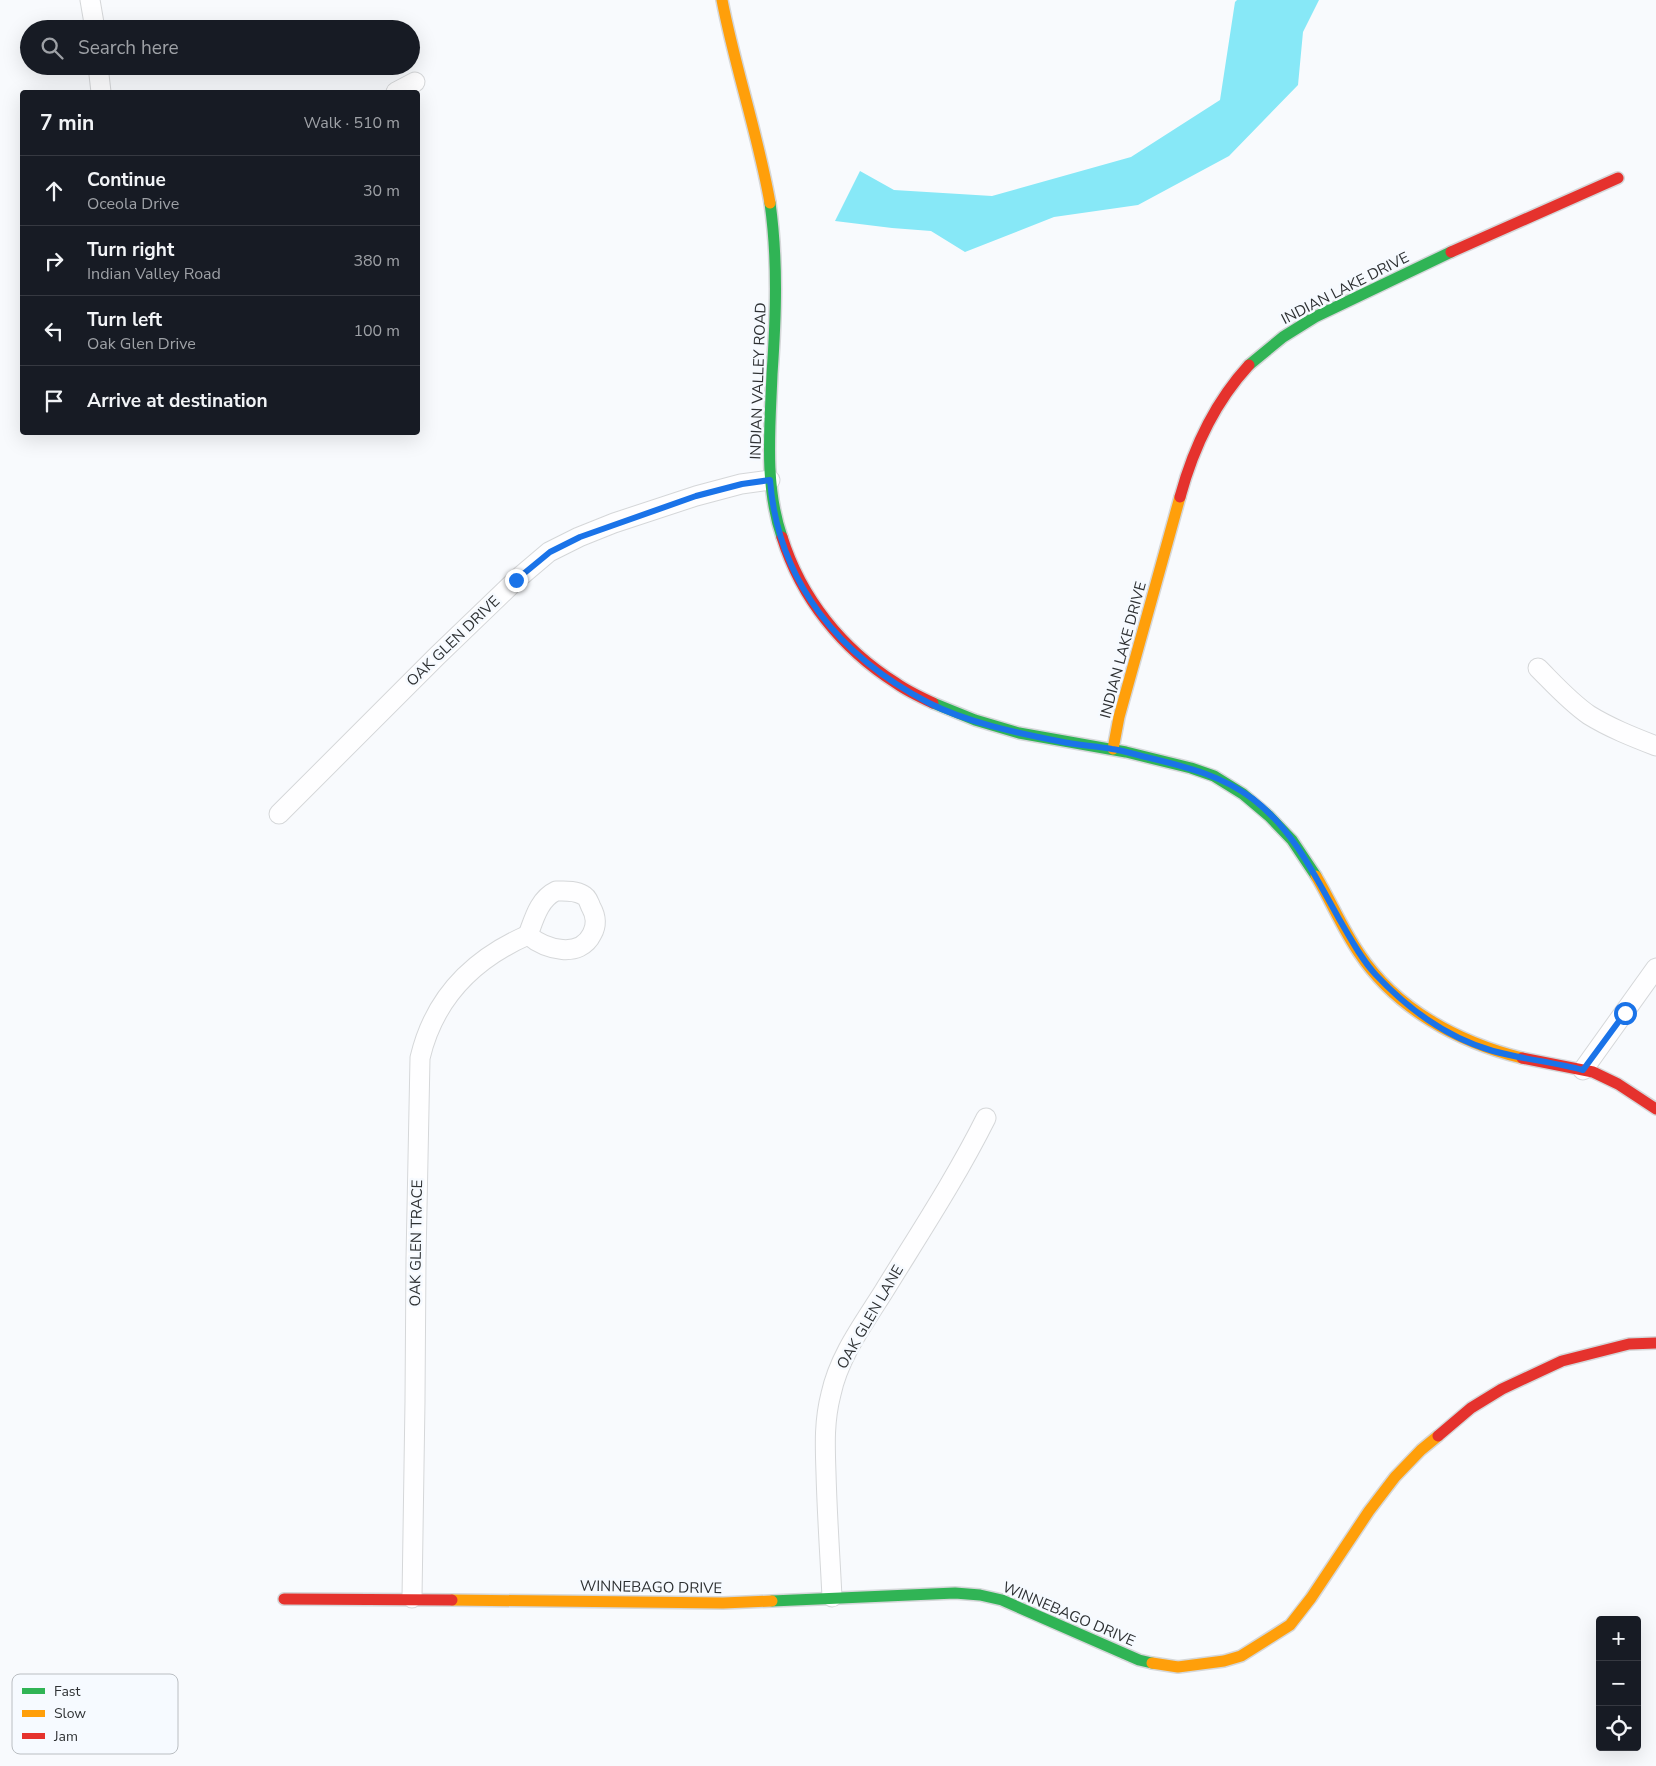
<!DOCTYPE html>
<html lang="en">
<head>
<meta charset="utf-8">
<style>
	body { margin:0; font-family:"Nunito Sans",sans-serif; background:#20242c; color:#f1f3f6 }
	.controls { position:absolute; right:15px; bottom:15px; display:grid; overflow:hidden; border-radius:5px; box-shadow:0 5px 20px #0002 }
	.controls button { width:45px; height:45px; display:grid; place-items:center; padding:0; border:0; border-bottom:1px solid #363941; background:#171b24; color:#f1f3f6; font:25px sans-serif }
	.stop { position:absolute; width:15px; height:15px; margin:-11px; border:4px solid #1a73e8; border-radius:50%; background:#fff }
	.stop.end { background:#1a73e8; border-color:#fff; box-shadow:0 1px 5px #0008 }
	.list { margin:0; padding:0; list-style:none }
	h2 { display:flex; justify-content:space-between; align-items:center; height:65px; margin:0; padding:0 20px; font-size:21px }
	h2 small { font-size:16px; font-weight:400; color:#9ea1a6 }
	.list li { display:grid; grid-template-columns:32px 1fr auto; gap:15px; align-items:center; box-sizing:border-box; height:70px; padding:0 20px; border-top:1px solid #363941 }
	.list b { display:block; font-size:19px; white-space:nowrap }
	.list p { margin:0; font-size:16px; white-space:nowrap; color:#9ea1a6 }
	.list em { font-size:16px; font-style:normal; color:#9ea1a6 }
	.icon { flex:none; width:28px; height:28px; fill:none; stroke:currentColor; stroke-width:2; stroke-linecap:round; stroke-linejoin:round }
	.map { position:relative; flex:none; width:1656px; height:1766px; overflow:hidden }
	.search { position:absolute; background:#171b24; box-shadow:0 5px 20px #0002; left:20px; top:20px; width:400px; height:55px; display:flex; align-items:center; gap:12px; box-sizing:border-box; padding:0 18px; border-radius:28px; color:#9ea1a6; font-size:19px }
	.panel { position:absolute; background:#171b24; box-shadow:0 5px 20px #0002; left:20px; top:90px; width:400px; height:345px; border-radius:5px }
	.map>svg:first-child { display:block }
	.water { fill:#87e8f7 }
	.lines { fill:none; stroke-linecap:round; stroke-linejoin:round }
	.street-casing { stroke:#d5d7d9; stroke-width:21 }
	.fast-casing { stroke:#d5d7d9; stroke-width:14 }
	.slow-casing { stroke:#d5d7d9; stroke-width:14 }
	.jam-casing { stroke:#d5d7d9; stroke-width:14 }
	.street { stroke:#fefeff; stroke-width:19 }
	.fast { stroke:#30b455; stroke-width:11 }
	.slow { stroke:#ff9f0a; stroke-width:11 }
	.jam { stroke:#e5322d; stroke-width:11 }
	.route { stroke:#1a73e8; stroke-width:6 }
	.labels { text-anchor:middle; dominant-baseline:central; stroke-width:5; stroke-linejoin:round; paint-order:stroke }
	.street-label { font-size:15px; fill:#2e3133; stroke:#f6faff }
	.key { fill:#f6faff; stroke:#babec2; stroke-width:1 }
	.key-label { font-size:14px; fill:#2e3133 }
</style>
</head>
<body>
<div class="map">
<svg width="1656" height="1766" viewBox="0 0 1656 1766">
	<rect width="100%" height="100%" fill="#f8fafd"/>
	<path class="water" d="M1237,0H1319L1303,32L1298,85L1229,156L1138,205L1054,217L965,252L931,231L892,228L835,221L860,171L894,190L992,196L1131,157L1220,100L1235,2Z"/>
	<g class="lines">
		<defs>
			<g id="street">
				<path d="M90,0L95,29"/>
				<path d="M98,66L101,92"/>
				<path d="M396,92L415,82"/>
				<path d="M1538,668C1554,684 1570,702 1589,715C1610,728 1633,737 1656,746"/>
				<path d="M279,814L437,656L516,580L549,552L579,537L614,523L696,496L741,484L770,480"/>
				<path d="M556,891C565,891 575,890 583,895C588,897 589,903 591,907C596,916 597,925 592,934C580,959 546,950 528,935C534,919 539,899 556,891Z"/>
				<path d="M1583,1070L1656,968"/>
				<path d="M832,1597C830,1556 827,1514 826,1473C825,1445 824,1421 831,1394C839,1356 864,1323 884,1291C919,1234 956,1178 986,1118"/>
				<path d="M412,1598L415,1401L416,1259L420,1058C434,998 473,959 528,935"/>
			</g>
			<g id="fast">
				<path d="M770,203C778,260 776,317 772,374C770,428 764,485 782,537"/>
				<path d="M1249,365L1283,337L1315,317L1451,252"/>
				<path d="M933,703L975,720L1019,733L1126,752L1191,768L1214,776L1243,794L1269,816L1292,840L1316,876"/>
				<path d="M772,1601L955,1593L980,1595L1002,1600L1139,1660L1152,1663"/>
			</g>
			<g id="slow">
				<path d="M722,0C735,68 758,134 770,203"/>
				<path d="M1113,749L1119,717L1180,497"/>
				<path d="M1316,876C1331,901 1342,928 1359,953C1396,1009 1458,1042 1522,1058"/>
				<path d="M452,1600L723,1603L772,1601"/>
				<path d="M1152,1663L1178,1667L1224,1661L1241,1656L1290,1625L1311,1598L1369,1511L1395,1477L1421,1450L1438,1436"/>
			</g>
			<g id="jam">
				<path d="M1451,252L1618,178"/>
				<path d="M1180,497C1193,449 1215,402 1249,365"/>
				<path d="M782,537C801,598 842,649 896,683C907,691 920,697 933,703"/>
				<path d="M1522,1058L1593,1072L1618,1084L1656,1109"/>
				<path d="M1438,1436L1471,1408L1502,1389L1562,1361L1629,1344L1656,1343"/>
				<path d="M284,1599L452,1600"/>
			</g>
		</defs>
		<use href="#street" class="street-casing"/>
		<use href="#fast" class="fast-casing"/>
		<use href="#slow" class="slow-casing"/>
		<use href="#jam" class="jam-casing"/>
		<use href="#street" class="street"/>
		<use href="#fast" class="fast"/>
		<use href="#slow" class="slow"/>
		<use href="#jam" class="jam"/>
	</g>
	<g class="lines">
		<path class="route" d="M516,580L550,552L580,537L696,496L742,484L770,480C778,582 840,657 929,703C966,722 1017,733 1058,741C1076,745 1094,746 1112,749C1126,751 1140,756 1154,759C1190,768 1222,776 1253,799C1293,830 1314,874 1338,917C1349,936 1361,959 1376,975C1408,1009 1448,1038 1493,1051C1522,1059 1553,1062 1583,1070L1625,1013"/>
	</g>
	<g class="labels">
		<g class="street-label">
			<text transform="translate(1345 288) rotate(-27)">INDIAN LAKE DRIVE</text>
			<text transform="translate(758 381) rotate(-88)">INDIAN VALLEY ROAD</text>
			<text transform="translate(453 641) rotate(-44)">OAK GLEN DRIVE</text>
			<text transform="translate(1123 650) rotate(-75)">INDIAN LAKE DRIVE</text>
			<text transform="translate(416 1243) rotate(-89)">OAK GLEN TRACE</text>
			<text transform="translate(870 1317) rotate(-60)">OAK GLEN LANE</text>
			<text transform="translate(651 1587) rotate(1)">WINNEBAGO DRIVE</text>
			<text transform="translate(1069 1614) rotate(23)">WINNEBAGO DRIVE</text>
		</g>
	</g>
	<rect x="12" y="1674" width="166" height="80" rx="8" class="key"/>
	<rect x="22" y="1688" width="23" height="6" fill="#30b455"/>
	<rect x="22" y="1710" width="23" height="7" fill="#ff9f0a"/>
	<rect x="22" y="1733" width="23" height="6" fill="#e5322d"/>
	<g class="key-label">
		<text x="54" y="1696">Fast</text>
		<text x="54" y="1718">Slow</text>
		<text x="54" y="1741">Jam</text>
	</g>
</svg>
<div class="controls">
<button>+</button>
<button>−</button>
<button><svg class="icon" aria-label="locate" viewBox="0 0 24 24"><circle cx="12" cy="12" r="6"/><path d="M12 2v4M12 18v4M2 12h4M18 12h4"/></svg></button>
</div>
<div class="stop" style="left:1625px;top:1013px"></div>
<div class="stop end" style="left:516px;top:580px"></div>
<div class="search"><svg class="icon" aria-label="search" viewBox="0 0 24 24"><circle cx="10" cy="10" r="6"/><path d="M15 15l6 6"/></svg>Search here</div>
<section class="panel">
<h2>7 min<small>Walk · 510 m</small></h2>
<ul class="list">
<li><svg class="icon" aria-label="ahead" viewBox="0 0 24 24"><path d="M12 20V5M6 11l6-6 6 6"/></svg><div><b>Continue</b><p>Oceola Drive</p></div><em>30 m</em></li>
<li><svg class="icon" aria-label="right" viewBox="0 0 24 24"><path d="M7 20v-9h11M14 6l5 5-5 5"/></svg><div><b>Turn right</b><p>Indian Valley Road</p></div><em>380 m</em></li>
<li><svg class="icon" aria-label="left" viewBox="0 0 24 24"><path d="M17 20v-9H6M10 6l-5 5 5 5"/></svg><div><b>Turn left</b><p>Oak Glen Drive</p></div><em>100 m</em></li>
<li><svg class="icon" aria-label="arrive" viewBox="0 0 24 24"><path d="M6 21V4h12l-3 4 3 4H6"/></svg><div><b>Arrive at destination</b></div></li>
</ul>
</section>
</div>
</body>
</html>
